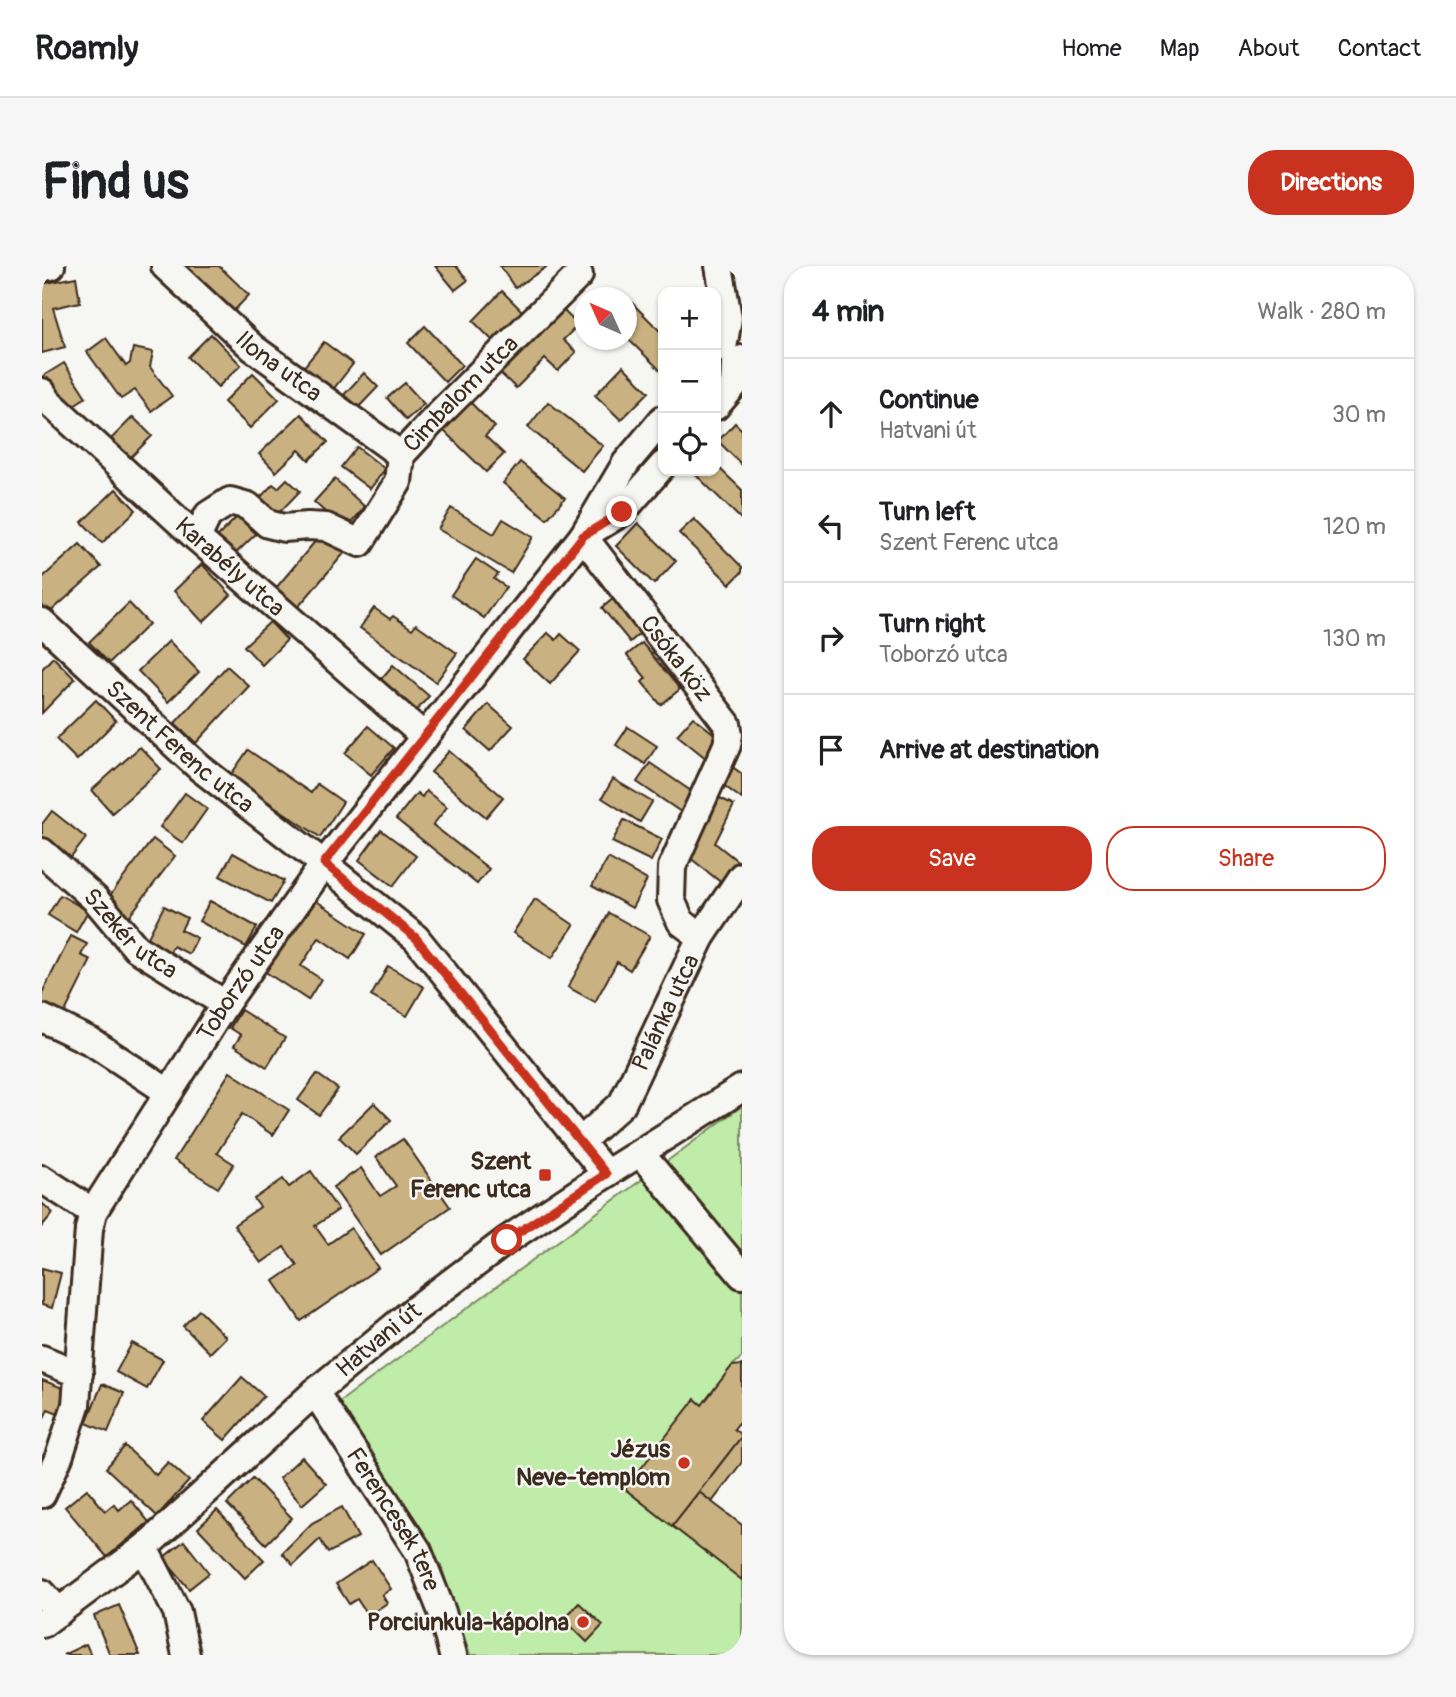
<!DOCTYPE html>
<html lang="en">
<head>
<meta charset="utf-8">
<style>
	body { margin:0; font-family:Pangolin,sans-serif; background:#f6f6f6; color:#202124 }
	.controls { position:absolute; right:21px; top:21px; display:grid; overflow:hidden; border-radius:14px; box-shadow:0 2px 5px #0004 }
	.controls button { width:63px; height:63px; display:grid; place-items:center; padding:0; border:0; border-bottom:2px solid #e0e0e0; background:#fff; color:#202124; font:35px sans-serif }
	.compass { position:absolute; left:532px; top:21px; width:63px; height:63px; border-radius:50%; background:#fff; box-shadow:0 2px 5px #0004; rotate:315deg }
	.stop { position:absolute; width:21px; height:21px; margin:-16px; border:5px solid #c8321e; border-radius:50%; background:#fff }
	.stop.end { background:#c8321e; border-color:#fff; box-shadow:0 2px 7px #0008 }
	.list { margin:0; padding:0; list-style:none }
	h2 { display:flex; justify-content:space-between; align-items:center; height:91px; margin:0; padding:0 28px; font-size:30px }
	h2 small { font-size:23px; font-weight:400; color:#757577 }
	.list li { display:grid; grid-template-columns:46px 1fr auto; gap:21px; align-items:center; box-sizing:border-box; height:112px; padding:0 28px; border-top:2px solid #e0e0e0 }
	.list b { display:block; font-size:26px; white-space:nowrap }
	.list p { margin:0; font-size:23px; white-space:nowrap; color:#757577 }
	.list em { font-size:23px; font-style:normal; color:#757577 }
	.actions { display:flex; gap:14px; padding:21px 28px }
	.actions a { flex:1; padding:16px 0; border:2px solid #c8321e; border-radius:28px; text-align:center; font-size:24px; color:#c8321e }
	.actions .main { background:#c8321e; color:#fff }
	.icon { flex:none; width:38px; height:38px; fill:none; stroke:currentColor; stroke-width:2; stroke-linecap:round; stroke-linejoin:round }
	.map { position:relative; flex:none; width:700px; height:1389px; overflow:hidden; border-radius:28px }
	header { display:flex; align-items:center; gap:42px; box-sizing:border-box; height:98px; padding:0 35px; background:#fff; border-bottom:2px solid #e0e0e0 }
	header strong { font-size:33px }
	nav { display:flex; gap:38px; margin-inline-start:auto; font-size:24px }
	.intro { display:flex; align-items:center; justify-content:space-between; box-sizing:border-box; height:168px; padding:0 42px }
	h1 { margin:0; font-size:49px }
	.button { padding:18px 32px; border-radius:28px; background:#c8321e; color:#fff; font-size:24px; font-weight:700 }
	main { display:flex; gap:42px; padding:0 42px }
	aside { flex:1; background:#fff; border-radius:28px; box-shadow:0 2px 5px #0004 }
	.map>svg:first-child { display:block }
	.green { fill:#c0eca9; stroke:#7e8b64; stroke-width:2; fill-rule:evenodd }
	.building { fill:#c9b181; stroke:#3b2a1e; stroke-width:2 }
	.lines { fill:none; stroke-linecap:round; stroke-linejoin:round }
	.street-casing { stroke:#3b2a1e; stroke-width:32 }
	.street { stroke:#f6f6f2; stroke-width:26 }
	.route { stroke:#c8321e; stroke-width:9 }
	.poi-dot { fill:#c8321e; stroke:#f6f6f2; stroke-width:2.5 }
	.labels { text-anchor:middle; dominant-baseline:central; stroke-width:5; stroke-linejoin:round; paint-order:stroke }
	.street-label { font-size:24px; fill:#3b2a1e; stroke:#f6f6f2 }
	.poi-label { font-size:24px; font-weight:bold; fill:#3b2a1e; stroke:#f6f6f2; text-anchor:end }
</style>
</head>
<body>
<header>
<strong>Roamly</strong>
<nav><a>Home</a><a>Map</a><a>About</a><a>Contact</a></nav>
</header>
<div class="intro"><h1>Find us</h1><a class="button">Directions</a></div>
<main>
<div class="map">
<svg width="700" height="1389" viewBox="0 0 700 1389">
	<rect width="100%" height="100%" fill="#f6f6f2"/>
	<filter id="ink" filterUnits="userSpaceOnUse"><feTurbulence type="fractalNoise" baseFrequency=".0143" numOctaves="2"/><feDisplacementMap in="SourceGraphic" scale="14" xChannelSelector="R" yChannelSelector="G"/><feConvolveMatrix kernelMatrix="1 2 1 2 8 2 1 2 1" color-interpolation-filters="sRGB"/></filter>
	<g filter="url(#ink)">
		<path class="green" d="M700,840V1091L690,1100L660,1139L654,1134L583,1223L700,1314V1389H428L399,1300L296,1137ZM537,1337L560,1359L545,1375L522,1353Z"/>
		<g class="building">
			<path d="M144,0H177L207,29L188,49L141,4Z"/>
			<path d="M393,0H414L426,14L413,24Z"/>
			<path d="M458,0H506L473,22Z"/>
			<path d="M34,11L38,36L11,42L23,81L0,87V18Z"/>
			<path d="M460,25L480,45L451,75L431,55Z"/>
			<path d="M589,36L621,68V107L584,71V41Z"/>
			<path d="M519,42L536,59L521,74L534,86L516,105L503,93L474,122L457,106Z"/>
			<path d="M383,60L420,99L403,116L366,77Z"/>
			<path d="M169,68L199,99L176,121L146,91Z"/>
			<path d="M64,72L84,100L88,97L91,82L111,86L108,101L130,130L109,145L93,124L79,133L45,86Z"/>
			<path d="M282,76L311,98L289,126L260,103Z"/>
			<path d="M22,97L44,131L23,145L1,110Z"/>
			<path d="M581,100L607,126L579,154L553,129Z"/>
			<path d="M211,107L237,133L208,162L182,136Z"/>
			<path d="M322,107L336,121L313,145L299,132Z"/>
			<path d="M363,117L382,138L364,154L345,132Z"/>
			<path d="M428,136L453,161L443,170L462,188L444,206L400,163Z"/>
			<path d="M506,136L561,180L540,205L486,161Z"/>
			<path d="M259,148L286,176L267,194L257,184L234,206L217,188Z"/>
			<path d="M91,151L110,170L85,195L66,176Z"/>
			<path d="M693,157L700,164V199L676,175Z"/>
			<path d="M315,181L343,203L328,223L299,201Z"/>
			<path d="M478,196L523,232L505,253L461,217Z"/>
			<path d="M674,199L700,224V254L650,205H674Z"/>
			<path d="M245,213L258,225L231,253L214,236L231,218L236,222Z"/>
			<path d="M293,213L323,241L303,264L272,236Z"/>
			<path d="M74,223L94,244L60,277L40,256Z"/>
			<path d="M409,242L452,268L461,253L491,271L469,307L396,263Z"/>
			<path d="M202,244L220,262L189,292L171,275Z"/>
			<path d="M652,253L700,301V306L688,318L637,267Z"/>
			<path d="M596,257L634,295L612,318L574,280Z"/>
			<path d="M281,266L304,285L251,347L229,328Z"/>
			<path d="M38,278L59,301L6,348L0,341V312Z"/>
			<path d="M434,293L456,308L452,313L464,321L442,352L409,329Z"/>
			<path d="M160,298L189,329L161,356L132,325Z"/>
			<path d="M573,331L601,365L588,376L560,342Z"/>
			<path d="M87,337L107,358L67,397L47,376Z"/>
			<path d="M332,342L348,353L351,350L370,363L374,358L415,387L394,416L318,362Z"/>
			<path d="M228,356L245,374L220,399L202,380Z"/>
			<path d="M506,367L514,374L519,368L538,385L508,418L481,393Z"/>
			<path d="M127,375L157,406L126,436L96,405Z"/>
			<path d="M600,377L638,423L619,439L600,416L604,412L585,389Z"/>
			<path d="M11,391L33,413L0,447V403Z"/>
			<path d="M351,399L387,430L369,451L333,420Z"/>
			<path d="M185,400L207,420L154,477L133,457Z"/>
			<path d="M54,434L74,455L35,494L14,473Z"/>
			<path d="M446,438L471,460L448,485L424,464Z"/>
			<path d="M651,451L680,474L665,493L635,469Z"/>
			<path d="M326,460L352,482L329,509L303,487Z"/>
			<path d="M586,461L615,480L603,498L574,479Z"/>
			<path d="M98,481L119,503L70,547L50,524Z"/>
			<path d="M206,484L269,527L275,518L301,536L278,571L188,510Z"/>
			<path d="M407,485L461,531L444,551L389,506Z"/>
			<path d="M608,497L652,527L639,546L595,516Z"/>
			<path d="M688,499L700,508V533L676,515Z"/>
			<path d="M571,513L610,536L598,556L560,532Z"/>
			<path d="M384,525L405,541L391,559L447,603L435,618L354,553L375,527L380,531Z"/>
			<path d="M143,527L165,543L141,577L118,561Z"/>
			<path d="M670,528L692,539L673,577L698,597L681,618L642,587Z"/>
			<path d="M10,545L44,572L24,598L0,578V558Z"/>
			<path d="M582,554L620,573L609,595L570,576Z"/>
			<path d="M339,564L374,590L351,620L317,594Z"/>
			<path d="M111,573L133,590L85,653L63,636Z"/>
			<path d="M191,587L242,615L229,637L178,610Z"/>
			<path d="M566,592L605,614L590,642L550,620Z"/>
			<path d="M18,629L46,645L34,666L6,649Z"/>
			<path d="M270,632L324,668L308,693L277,672L259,700L279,713L266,734L222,705Z"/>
			<path d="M493,633L532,659L510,692L471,667Z"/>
			<path d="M168,635L215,661L204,681L157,655Z"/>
			<path d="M122,640L145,652L139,664L155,672L147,688L131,680L125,691L102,679Z"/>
			<path d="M567,647L608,670L588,704L575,696L553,736L526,721Z"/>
			<path d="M29,670L45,678L39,689L49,694L21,750L0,740V727Z"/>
			<path d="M346,700L382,721L365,750L329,730Z"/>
			<path d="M199,744L243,772L225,801L192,780L199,769L188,762Z"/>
			<path d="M188,806L247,844L231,869L200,848L175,887L192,898L176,922L132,894Z"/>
			<path d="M275,808L296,823L277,849L256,834Z"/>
			<path d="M332,837L349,854L314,888L297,871Z"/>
			<path d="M361,873L408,941L339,989L291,921L319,902L338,930L354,920L334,891Z"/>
			<path d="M269,905L296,944L273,960L286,978L309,962L336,1002L259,1055L232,1015L255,999L242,981L219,997L192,959L218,941L212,933L241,913L247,921Z"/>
			<path d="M0,937L11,947L0,960Z"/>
			<path d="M0,1002L19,1007L10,1042L0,1039Z"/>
			<path d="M157,1044L184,1071L168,1087L141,1060Z"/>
			<path d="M90,1077L121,1094L105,1123L74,1106Z"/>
			<path d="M700,1099V1153L692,1163L700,1170L630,1260L583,1223L653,1133L660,1139L690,1100Z"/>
			<path d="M200,1111L222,1130L183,1174L161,1155Z"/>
			<path d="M0,1114L26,1124L16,1147L6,1143L2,1152L0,1151Z"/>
			<path d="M60,1118L82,1127L66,1166L44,1157Z"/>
			<path d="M700,1170V1196L670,1236L657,1226Z"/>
			<path d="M83,1180L114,1209L126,1196L147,1215L115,1250L64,1202Z"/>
			<path d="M260,1191L284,1218L260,1239L237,1212Z"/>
			<path d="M211,1212L250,1252L224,1278L185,1238Z"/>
			<path d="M45,1223L63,1245L72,1238L77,1244L89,1234L107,1256L65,1291L23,1241Z"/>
			<path d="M657,1226L700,1259V1314L630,1260Z"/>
			<path d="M300,1241L316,1271L286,1287L278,1273L251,1299L240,1287L270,1257Z"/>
			<path d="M175,1244L222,1294L203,1312L156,1262Z"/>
			<path d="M142,1275L167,1307L147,1323L121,1292Z"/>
			<path d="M330,1294L349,1323L340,1329L345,1337L326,1350L315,1333L307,1338L294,1318Z"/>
			<path d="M537,1337L561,1359L545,1376L522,1353Z"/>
			<path d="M77,1339L98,1389H68L52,1350Z"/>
			<path d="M44,1378L49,1389H21Z"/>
		</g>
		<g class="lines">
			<defs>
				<g id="street">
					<path id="s1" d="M123,0L211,82L359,189"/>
					<path d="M677,0L686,52L681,82"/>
					<path d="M0,1L9,0"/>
					<path id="s2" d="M0,126L6,135L155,272L383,471"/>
					<path d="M674,140L692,119L693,97L700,93"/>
					<path id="s3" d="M621,153L584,197L541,270L685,458L687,469L685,479L630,601L629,634L639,656L659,671"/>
					<path id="s4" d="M155,272L166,249L188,235L206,240L226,258L242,262L266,260L284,261L318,277L356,216L359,189L399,146L537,9"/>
					<path id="s5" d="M0,356L158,502L282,598L374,672L564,908"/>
					<path id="s6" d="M0,586L53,633L94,682L183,738"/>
					<path d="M0,752L50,776L126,826"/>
					<path id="s7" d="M538,876L580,838L659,671L700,610"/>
					<path d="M598,887L700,1009"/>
					<path d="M0,913L51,946"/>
					<path d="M0,1093L37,1108"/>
					<path id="s8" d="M273,1126L376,1285L400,1346L411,1389"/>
					<path id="s9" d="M0,1228L17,1191L34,1139L47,963L51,946L183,738L282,598L541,270L580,246L621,199"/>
					<path d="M102,1282L135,1346L144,1389"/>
					<path d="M0,1327L17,1346"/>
					<path id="s10" d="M0,1358L102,1282L273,1126L371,1045L465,974L564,908L700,822"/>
				</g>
			</defs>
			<use href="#street" class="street-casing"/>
			<use href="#street" class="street"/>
		</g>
	</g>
	<g class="lines" filter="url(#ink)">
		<path class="route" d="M465,974L564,908L374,672L282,597L541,270L580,246"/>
	</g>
	<g class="poi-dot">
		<rect x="496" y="902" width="14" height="14" rx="3.5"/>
		<circle cx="642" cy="1197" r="7"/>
		<circle cx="541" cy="1356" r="7"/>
	</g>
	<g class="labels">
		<g class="street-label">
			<text stroke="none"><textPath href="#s1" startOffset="152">Ilona utca</textPath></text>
			<text stroke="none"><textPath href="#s4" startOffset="378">Cimbalom utca</textPath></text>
			<text stroke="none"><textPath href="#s2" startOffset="257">Karabély utca</textPath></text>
			<text stroke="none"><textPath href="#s3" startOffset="296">Csóka köz</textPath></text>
			<text stroke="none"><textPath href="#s5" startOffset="186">Szent Ferenc utca</textPath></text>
			<text stroke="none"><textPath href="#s6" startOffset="121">Szekér utca</textPath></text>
			<text stroke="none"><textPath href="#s9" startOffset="562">Toborzó utca</textPath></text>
			<text stroke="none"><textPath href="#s7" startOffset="158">Palánka utca</textPath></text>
			<text stroke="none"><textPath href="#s10" startOffset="441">Hatvani út</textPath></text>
			<text stroke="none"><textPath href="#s8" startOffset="150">Ferencesek tere</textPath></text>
		</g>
		<g class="poi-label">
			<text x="489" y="895">Szent<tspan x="489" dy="28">Ferenc utca</tspan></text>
			<text x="628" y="1183">Jézus<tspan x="628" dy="28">Neve-templom</tspan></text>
			<text x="527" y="1356">Porciunkula-kápolna</text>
		</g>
	</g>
</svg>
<div class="controls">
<button>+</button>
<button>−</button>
<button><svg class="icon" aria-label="locate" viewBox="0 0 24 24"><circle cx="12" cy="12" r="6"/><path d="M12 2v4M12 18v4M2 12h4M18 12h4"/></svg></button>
</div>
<svg class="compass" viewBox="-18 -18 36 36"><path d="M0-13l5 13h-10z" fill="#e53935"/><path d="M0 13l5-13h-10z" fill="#757577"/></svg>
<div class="stop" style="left:465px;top:974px"></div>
<div class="stop end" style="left:580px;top:246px"></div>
</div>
<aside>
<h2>4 min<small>Walk · 280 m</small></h2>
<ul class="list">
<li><svg class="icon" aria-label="ahead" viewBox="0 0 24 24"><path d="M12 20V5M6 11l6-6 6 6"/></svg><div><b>Continue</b><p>Hatvani út</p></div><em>30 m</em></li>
<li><svg class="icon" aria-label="left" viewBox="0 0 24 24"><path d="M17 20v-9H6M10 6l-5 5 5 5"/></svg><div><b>Turn left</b><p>Szent Ferenc utca</p></div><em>120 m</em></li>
<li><svg class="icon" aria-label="right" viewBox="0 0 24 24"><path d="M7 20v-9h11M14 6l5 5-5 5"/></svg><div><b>Turn right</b><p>Toborzó utca</p></div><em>130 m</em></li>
<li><svg class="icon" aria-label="arrive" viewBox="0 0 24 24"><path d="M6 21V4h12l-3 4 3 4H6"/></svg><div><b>Arrive at destination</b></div></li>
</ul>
<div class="actions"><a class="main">Save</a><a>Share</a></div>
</aside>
</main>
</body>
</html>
